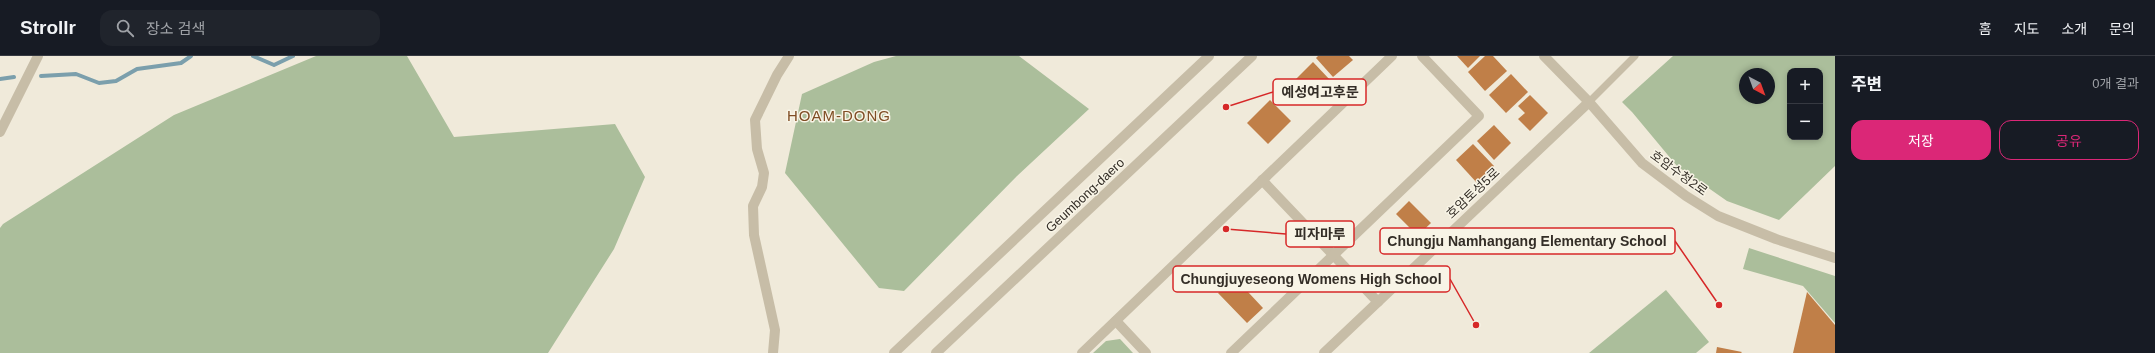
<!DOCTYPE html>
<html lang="ko">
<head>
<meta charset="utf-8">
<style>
	body { margin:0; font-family:Helvetica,"Noto Sans KR",sans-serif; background:#20242c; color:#f1f3f6 }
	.controls { position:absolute; right:12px; top:12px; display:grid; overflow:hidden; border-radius:8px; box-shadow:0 2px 6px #0003 }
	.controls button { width:36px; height:36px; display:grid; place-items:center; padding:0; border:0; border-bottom:1px solid #363941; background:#171b24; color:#f1f3f6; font:20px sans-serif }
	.compass { position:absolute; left:1739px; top:12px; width:36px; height:36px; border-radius:50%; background:#171b24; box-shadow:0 2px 6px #0003; rotate:139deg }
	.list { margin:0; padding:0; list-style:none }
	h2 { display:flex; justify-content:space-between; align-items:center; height:52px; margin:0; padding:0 16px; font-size:17px }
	h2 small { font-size:13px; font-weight:400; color:#9ea1a6 }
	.actions { display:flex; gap:8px; padding:12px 16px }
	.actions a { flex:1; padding:9px 0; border:1px solid #db2777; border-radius:12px; text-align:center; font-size:14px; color:#db2777 }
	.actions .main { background:#db2777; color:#fff }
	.icon { flex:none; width:22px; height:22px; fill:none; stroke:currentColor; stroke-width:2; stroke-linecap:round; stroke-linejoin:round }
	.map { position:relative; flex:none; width:1835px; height:297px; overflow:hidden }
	header { display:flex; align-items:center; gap:24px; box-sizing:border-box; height:56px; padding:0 20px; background:#171b24; border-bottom:1px solid #363941 }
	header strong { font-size:19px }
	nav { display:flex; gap:22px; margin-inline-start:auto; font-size:14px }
	.search { width:280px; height:36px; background:#20242c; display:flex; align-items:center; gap:10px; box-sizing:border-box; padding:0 14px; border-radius:12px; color:#9ea1a6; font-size:15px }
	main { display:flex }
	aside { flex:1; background:#171b24 }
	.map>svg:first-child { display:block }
	.green { fill:#abbe9b; fill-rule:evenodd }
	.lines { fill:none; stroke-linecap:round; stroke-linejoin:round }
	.stream { stroke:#7b9fac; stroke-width:4 }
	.building { fill:#c07f48 }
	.service { stroke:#c7bda7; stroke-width:7 }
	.minor { stroke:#c7bda7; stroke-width:10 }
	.tertiary { stroke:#c7bda7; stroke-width:10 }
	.labels { text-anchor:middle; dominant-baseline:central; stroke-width:3; stroke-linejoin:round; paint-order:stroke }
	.street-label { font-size:13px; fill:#342e27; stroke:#f8f4e6 }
	.quarter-label { font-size:15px; letter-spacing:1px; fill:#7f4d24; stroke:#f8f4e6 }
	.leader { fill:none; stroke:#d62828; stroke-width:1.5 }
	.callout-dot { fill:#d62828; stroke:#f8f4e6; stroke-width:1.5 }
	.callout { fill:#f8f4e6; stroke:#d62828; stroke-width:1.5 }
	.callout-label { font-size:14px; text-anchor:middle; font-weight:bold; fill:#342e27 }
</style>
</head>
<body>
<header>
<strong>Strollr</strong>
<div class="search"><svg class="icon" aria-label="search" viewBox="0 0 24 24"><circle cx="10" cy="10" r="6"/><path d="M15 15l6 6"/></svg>장소 검색</div>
<nav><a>홈</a><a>지도</a><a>소개</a><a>문의</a></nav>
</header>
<main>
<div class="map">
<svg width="1835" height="297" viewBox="0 0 1835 297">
	<rect width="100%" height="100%" fill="#f0eada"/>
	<g class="green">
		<path d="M316,0H407L454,81L615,68L645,121L614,193L548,297H0V172L3,168L174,59Z"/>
		<path d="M896,0H1019L1089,53L1017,120L904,235L879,232L785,117L802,38L874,6Z"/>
		<path d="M1673,0H1835V110L1779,164L1727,145L1677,110L1632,56L1622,46ZM1790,15H1820V81H1790ZM1745,18H1769V42H1745Z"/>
		<path d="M1749,192L1835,220V267L1803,230L1743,213Z"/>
		<path d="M1666,234L1709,286L1696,297H1589Z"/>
		<path d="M1120,283L1133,297H1093L1106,285Z"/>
	</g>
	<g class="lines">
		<g class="stream">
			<path d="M253,0L274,9L293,0"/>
			<path d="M41,20L76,18L99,27L116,25L137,13L181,7L191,0"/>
			<path d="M0,23L14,21"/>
		</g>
	</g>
	<g class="building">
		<path d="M1318,0H1349L1353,4L1333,21L1316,2Z"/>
		<path d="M1457,0H1480L1468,12Z"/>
		<path d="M1485,0H1493L1507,15L1485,35L1468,16Z"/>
		<path d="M1313,6L1331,25L1312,43L1295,24Z"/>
		<path d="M1511,18L1528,36L1506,57L1489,39Z"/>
		<path d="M1530,39L1548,57L1530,75L1518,63L1525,57L1518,50Z"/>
		<path d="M1270,44L1291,65L1268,88L1247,67Z"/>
		<path d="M1494,69L1511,87L1494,104L1477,85Z"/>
		<path d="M1473,88L1494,110L1477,127L1456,104Z"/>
		<path d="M1409,145L1431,167L1413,184L1406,177L1411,173L1396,158Z"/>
		<path d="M1238,218L1252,233L1248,236L1263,252L1247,267L1218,237Z"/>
		<path d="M1807,236L1835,269V297H1793Z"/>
		<path d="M1717,291L1742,296L1741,297H1716Z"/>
	</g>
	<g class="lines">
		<path class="service" d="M1589,46L1635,0"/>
		<g class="minor">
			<path d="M1544,0L1589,46L1642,107L1686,140L1718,160L1776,183L1835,202"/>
			<path d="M1262,124L1378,246"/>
			<path d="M1116,265L1146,297"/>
			<path d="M773,297L775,274L754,179L753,150L762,131L764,117L757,93L755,64L777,19L789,0"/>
			<path d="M1082,297L1392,0"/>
			<path d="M1231,297L1479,60L1422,0"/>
			<path d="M1324,297L1589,46"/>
		</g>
		<g class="tertiary">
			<path d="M0,76L38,0"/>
			<path d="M894,297L1209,0"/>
			<path d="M936,297L1252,0"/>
		</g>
	</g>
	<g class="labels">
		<g class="street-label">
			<text transform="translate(1679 117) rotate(36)">호암수청2로</text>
			<text transform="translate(1473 137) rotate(-43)">호암토성5로</text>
			<text transform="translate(1085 139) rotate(-43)">Geumbong-daero</text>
		</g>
		<g class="quarter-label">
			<text x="839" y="59">HOAM-DONG</text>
		</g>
	</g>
	<path class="leader" d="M1226 51L1273 36M1226 173L1286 178M1719 249L1675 185M1476 269L1450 223"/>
	<g class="callout-dot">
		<circle cx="1226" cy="51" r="4"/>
		<circle cx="1226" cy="173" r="4"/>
		<circle cx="1719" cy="249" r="4"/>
		<circle cx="1476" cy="269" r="4"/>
	</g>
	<g class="callout">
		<rect x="1273" y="23" width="93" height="26" rx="4"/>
		<rect x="1286" y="165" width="68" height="26" rx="4"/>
		<rect x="1380" y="172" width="295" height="26" rx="4"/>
		<rect x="1173" y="210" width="277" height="26" rx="4"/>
	</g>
	<g class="callout-label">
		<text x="1320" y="41">예성여고후문</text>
		<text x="1320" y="183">피자마루</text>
		<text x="1527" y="190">Chungju Namhangang Elementary School</text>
		<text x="1311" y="228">Chungjuyeseong Womens High School</text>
	</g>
</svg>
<div class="controls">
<button>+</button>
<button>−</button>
</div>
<svg class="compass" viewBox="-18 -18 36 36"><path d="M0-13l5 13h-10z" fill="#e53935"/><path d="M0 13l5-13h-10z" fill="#9ea1a6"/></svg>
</div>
<aside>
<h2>주변<small>0개 결과</small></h2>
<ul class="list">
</ul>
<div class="actions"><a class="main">저장</a><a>공유</a></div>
</aside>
</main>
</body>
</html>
